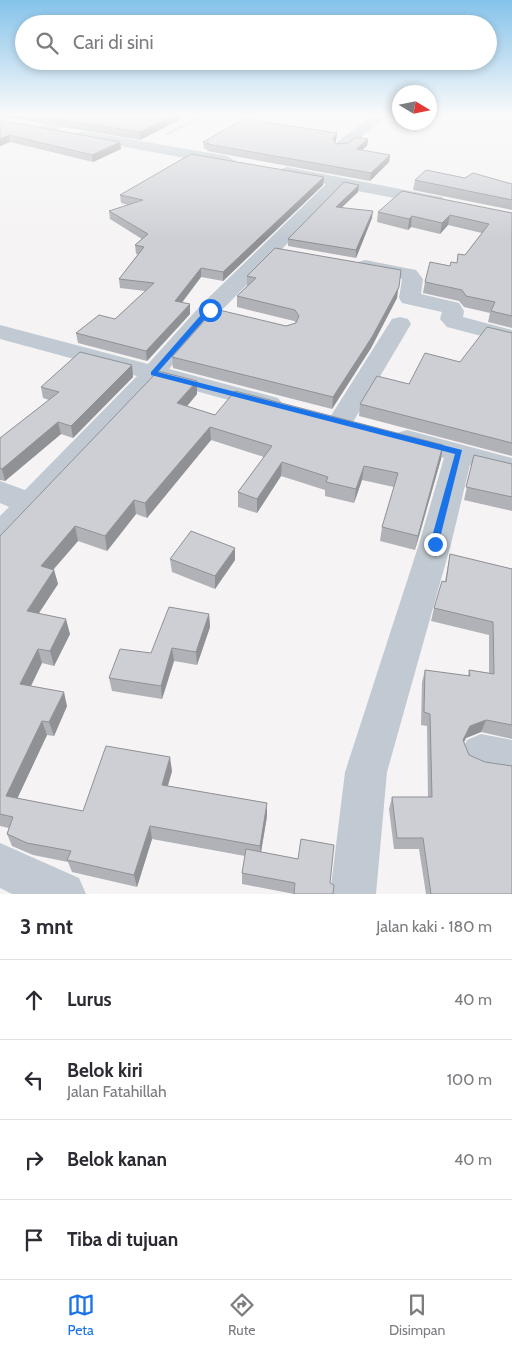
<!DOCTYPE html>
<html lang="id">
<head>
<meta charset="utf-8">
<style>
	body { margin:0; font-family:Cabin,sans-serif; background:#f7f7f7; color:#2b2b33 }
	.compass { position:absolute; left:392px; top:85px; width:45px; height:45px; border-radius:50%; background:#fff; box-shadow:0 2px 8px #0003; rotate:100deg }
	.stop { position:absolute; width:15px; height:15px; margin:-11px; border:4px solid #1a73e8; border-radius:50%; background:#fff }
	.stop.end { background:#1a73e8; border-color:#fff; box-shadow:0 1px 5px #0008 }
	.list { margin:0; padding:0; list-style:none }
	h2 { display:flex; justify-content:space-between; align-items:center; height:65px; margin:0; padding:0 20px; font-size:21px }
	h2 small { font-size:16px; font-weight:400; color:#7c7c81 }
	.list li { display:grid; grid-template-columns:32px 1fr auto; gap:15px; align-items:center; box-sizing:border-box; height:80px; padding:0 20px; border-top:1px solid #e1e1e2 }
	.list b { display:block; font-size:19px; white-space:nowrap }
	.list p { margin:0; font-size:16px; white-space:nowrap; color:#7c7c81 }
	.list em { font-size:16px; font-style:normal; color:#7c7c81 }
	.icon { flex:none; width:28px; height:28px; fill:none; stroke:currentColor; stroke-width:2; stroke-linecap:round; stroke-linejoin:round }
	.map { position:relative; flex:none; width:512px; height:894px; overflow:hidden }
	.search { position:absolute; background:#fff; box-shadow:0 2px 8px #0003; left:15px; right:15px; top:15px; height:55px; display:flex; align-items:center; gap:12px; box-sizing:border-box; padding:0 18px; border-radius:28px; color:#7c7c81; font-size:19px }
	.sheet { height:385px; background:#fff }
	nav { display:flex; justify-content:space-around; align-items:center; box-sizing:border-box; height:70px; border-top:1px solid #e1e1e2; background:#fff; font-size:14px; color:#7c7c81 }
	nav a { display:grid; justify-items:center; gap:2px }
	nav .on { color:#1a73e8 }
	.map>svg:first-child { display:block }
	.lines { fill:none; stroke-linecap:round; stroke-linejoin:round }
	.path { stroke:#7ad0a6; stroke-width:2; stroke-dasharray:2 1; stroke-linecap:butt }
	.minor { fill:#c1cad2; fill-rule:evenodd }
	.wall { fill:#b0b2b7 }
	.shaded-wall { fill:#909195 }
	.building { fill:#cdcfd5; stroke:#909195 }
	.route { fill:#1a73e8 }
</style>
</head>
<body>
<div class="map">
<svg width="512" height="894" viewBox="0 0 512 894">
	<rect width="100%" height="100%" fill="#f5f3f3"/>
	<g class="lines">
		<path class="path" d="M167,134L207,114"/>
		<g class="minor">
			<path d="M72,114H90L88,117L49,132L44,133L37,129L39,126Z"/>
			<path d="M374,114H384L386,117L346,149H336L334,146L336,143Z"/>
			<path d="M83,131L227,156L235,161L227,166L78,138L76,135L78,132Z"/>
			<path d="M287,167L436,196L442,197L445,201L442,205L436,206L342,188L218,314L169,369L278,398L282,403L278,408L269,411L159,381L11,543L0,546V516L9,507L0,503V481L25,490L137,376L0,339V325L148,364L202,304L326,184L281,175L279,172L281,169Z"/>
			<path d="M365,260L416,270L423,279L421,294L459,303L464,311L463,317L512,330V344L447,327L440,319L442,312L402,303L399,298L402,279L358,270L355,266L358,262Z"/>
			<path d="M400,317L408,319L411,324L353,422L349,428L340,430L331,428L327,422L392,319Z"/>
			<path d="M407,430L512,458V476L470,465L451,544L387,772L376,894H330L345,772L419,544L444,458L397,445L393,439L397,433Z"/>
			<path d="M481,734L512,740V778L481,772L467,766L461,753L467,740Z"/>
			<path d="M0,843L79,878L86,894H12L0,888Z"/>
		</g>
	</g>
	<g class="wall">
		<path d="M0,114H183V118L140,140L0,116Z"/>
		<path d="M0,120L120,142L121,149L93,162L10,142L0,146Z"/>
		<path d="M337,133L336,140L335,142L336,144L348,143L368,139L367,146L362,150L390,155L389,162L370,181L207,151V149H204L203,142Z"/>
		<path d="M324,177L323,185L223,281L201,277L182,303L190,304V314L147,361L78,343L76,333L115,319L145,291L120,288L119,279L138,254H136L135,245L142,239L110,219L109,211L128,205L121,203L120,195Z"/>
		<path d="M465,178L512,184V210L413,190L415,180Z"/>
		<path d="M359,185L358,192L342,207L372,218L356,258L288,246V239Z"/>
		<path d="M378,212L512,213V328L488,322L490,313L464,307L459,301L423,293L425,282L450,266L457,263L465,255L482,233L448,225L440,234L411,227L408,230L377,222Z"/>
		<path d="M247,276L397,298L371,348L332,409L173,368L172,357L296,323L294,321L237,307V296L247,286Z"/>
		<path d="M512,333V456L359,416L360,404L460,362Z"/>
		<path d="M132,365L133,377L73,438L61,434L5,481L0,480V438L49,400L43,398L41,387Z"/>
		<path d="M197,394L187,406L215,415L443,445L441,459L415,550L380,541L382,527L394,487L362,480L354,503L325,496V490L281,476L257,513L238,507V492L264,457L211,440L147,518L136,514L107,551L78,541L54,569V570L58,584L39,613L70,634L54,666L42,663L31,686L67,706L54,736L47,735L17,798L83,811L172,771L168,786L267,803V816L261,852L298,859L294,894L242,884V873L245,856L152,839L137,887L72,872L68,862L33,855L12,846L7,834L9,828L0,826V536Z"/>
		<path d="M474,455L512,464V511L464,500Z"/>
		<path d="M450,554L512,569V739L481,732L466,738L464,742L512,894H426L419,849H394L389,809L392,797H428L427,726L421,725L422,682L425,670L468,676L469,670L489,673V635L431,621L434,608L445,581Z"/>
		<path d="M170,559L235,560L215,589L172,572Z"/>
		<path d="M209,614L210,627L197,665L174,661L162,699L112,691L109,678L151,653Z"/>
	</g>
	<g class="shaded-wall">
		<path d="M178,114H183V118L140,140V132Z"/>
		<path d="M337,133L336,140L332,145L333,138Z"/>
		<path d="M9,135L10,142L0,146V139Z"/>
		<path d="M368,139L367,146L355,156L356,149Z"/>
		<path d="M120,142L121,149L93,162L92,155Z"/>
		<path d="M390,155L389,162L370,181L371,173Z"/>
		<path d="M324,177L323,185L223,281V272Z"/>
		<path d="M359,185L358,192L336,213V207Z"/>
		<path d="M373,211L372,218L356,258V250Z"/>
		<path d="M450,215L448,225L440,234L442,223Z"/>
		<path d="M412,216L411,227L408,230L409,219Z"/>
		<path d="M201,268V277L175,311V301Z"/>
		<path d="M401,270L397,298L371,348L332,409L333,397Z"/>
		<path d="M190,304V314L147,361L146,351Z"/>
		<path d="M132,365L133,377L73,438L71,426Z"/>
		<path d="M197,381V394L178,417L177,403Z"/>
		<path d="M58,422L61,434L5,481L2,469Z"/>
		<path d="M210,427L211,440L147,518L145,503Z"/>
		<path d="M443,445L441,459L415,550L418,536Z"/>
		<path d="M282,462L281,476L257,513V499Z"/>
		<path d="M364,466L362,480L354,503L356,489Z"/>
		<path d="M134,500L136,514L107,551L105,536Z"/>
		<path d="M75,526L78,541L44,580L41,566Z"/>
		<path d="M235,548V560L215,589V576Z"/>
		<path d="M54,570L58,584L31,625L27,611Z"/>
		<path d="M209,614L210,627L197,665L196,652Z"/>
		<path d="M66,619L70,634L54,666L50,651Z"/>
		<path d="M172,648L174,661L162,699L161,686Z"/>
		<path d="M38,649L42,663L25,698L20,684Z"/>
		<path d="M64,692L67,706L54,736L49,722Z"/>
		<path d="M486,720L481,732L466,738L459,752L463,740L470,726Z"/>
		<path d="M42,721L47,735L12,810L6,796Z"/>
		<path d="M170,757L172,771L164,798L162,785Z"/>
		<path d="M267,803V816L260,858V846Z"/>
		<path d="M150,826L152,839L137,887L134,875Z"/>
	</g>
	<g class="building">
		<path d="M26,114H178L140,132Z"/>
		<path d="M244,119L337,133L333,138L336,144L348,143L356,137L368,139L356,149L390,155L371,173L207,144L209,143L203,142Z"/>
		<path d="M0,120L120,142L92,155L9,135L0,139Z"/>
		<path d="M191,154L324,177L223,272L201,268L175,301L190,304L146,351L76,333L99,315L115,319L154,283L119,279L144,247L135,245L148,234L109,211L143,200L120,195Z"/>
		<path d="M426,170L465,178L473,173L512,184V200L415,180Z"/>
		<path d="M344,182L359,185L336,207L373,211L356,250L288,239Z"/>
		<path d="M402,191L512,213V316L491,311L495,302L466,296L462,290L425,282L430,262L450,266L451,262L457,263L458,254L465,255L489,224L450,215L442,223L412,216L409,219L378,212Z"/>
		<path d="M275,248L401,270L399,287L372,337L333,397L172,357L215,309L286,326L296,323L299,316L295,310L237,296L256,278L247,276Z"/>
		<path d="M487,327L512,333V443L360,404L377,376L409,384L425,353L460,362Z"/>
		<path d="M80,352L132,365L71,426L58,422L2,469L0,468V438L59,392L41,387Z"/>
		<path d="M158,371L197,381L177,403L215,415L235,391L443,445L418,536L382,527L398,473L364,466L356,489L326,482L328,477L282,462L257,499L238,492L272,446L210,427L145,503L134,500L105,536L75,526L41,566L54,570L27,611L66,619L50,651L38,649L20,684L64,692L49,722L42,721L6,796L83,811L106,746L170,757L162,785L267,803L260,846L150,826L134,875L67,860L71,851L27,843L7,834L13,817L0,814V536Z"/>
		<path d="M474,455L512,464V497L466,487Z"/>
		<path d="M191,531L235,548L215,576L170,559Z"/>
		<path d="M450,554L512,569V725L486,720L470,726L463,740L469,755L485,762L512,766V894H431L423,838H397L392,797H432L430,714L424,712L425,670L470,676L469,670L494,674L493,622L434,608L442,581L446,582Z"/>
		<path d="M169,607L209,614L196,652L172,648L161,686L109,678L120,649L151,653Z"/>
		<path d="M301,839L334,845L330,883L334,885L333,894H294L295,883L242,873L246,849L298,859Z"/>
	</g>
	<linearGradient id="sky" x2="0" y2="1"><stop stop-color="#85c3ea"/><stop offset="0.48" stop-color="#fafafa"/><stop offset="1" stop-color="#fafafa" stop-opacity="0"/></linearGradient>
	<rect width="512" height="239" fill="url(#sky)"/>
	<path class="route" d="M207,308L213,310L158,372L462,450L438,546H432L430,544L455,454L151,375V372Z"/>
</svg>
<svg class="compass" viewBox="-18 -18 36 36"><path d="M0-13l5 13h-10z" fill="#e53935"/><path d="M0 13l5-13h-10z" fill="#7c7c81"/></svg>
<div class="stop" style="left:210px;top:310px"></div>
<div class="stop end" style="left:435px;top:544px"></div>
<div class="search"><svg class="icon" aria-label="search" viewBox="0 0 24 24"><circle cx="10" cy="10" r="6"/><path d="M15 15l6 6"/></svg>Cari di sini</div>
</div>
<section class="sheet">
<h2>3 mnt<small>Jalan kaki · 180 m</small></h2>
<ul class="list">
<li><svg class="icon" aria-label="ahead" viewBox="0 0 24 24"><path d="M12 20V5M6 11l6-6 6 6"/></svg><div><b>Lurus</b></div><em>40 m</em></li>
<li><svg class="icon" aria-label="left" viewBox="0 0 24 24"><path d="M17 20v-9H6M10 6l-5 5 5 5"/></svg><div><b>Belok kiri</b><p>Jalan Fatahillah</p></div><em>100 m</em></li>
<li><svg class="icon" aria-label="right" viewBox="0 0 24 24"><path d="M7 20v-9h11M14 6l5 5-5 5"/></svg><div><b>Belok kanan</b></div><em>40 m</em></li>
<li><svg class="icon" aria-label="arrive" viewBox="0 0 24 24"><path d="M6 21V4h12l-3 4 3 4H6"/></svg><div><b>Tiba di tujuan</b></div></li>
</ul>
</section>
<nav>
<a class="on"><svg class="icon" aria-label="map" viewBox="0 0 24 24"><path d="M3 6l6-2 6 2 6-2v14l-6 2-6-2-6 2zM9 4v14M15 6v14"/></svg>Peta</a>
<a><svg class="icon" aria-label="directions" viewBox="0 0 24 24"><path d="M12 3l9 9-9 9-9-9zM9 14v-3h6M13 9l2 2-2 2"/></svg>Rute</a>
<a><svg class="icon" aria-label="saved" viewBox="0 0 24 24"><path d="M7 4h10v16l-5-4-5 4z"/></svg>Disimpan</a>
</nav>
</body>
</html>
